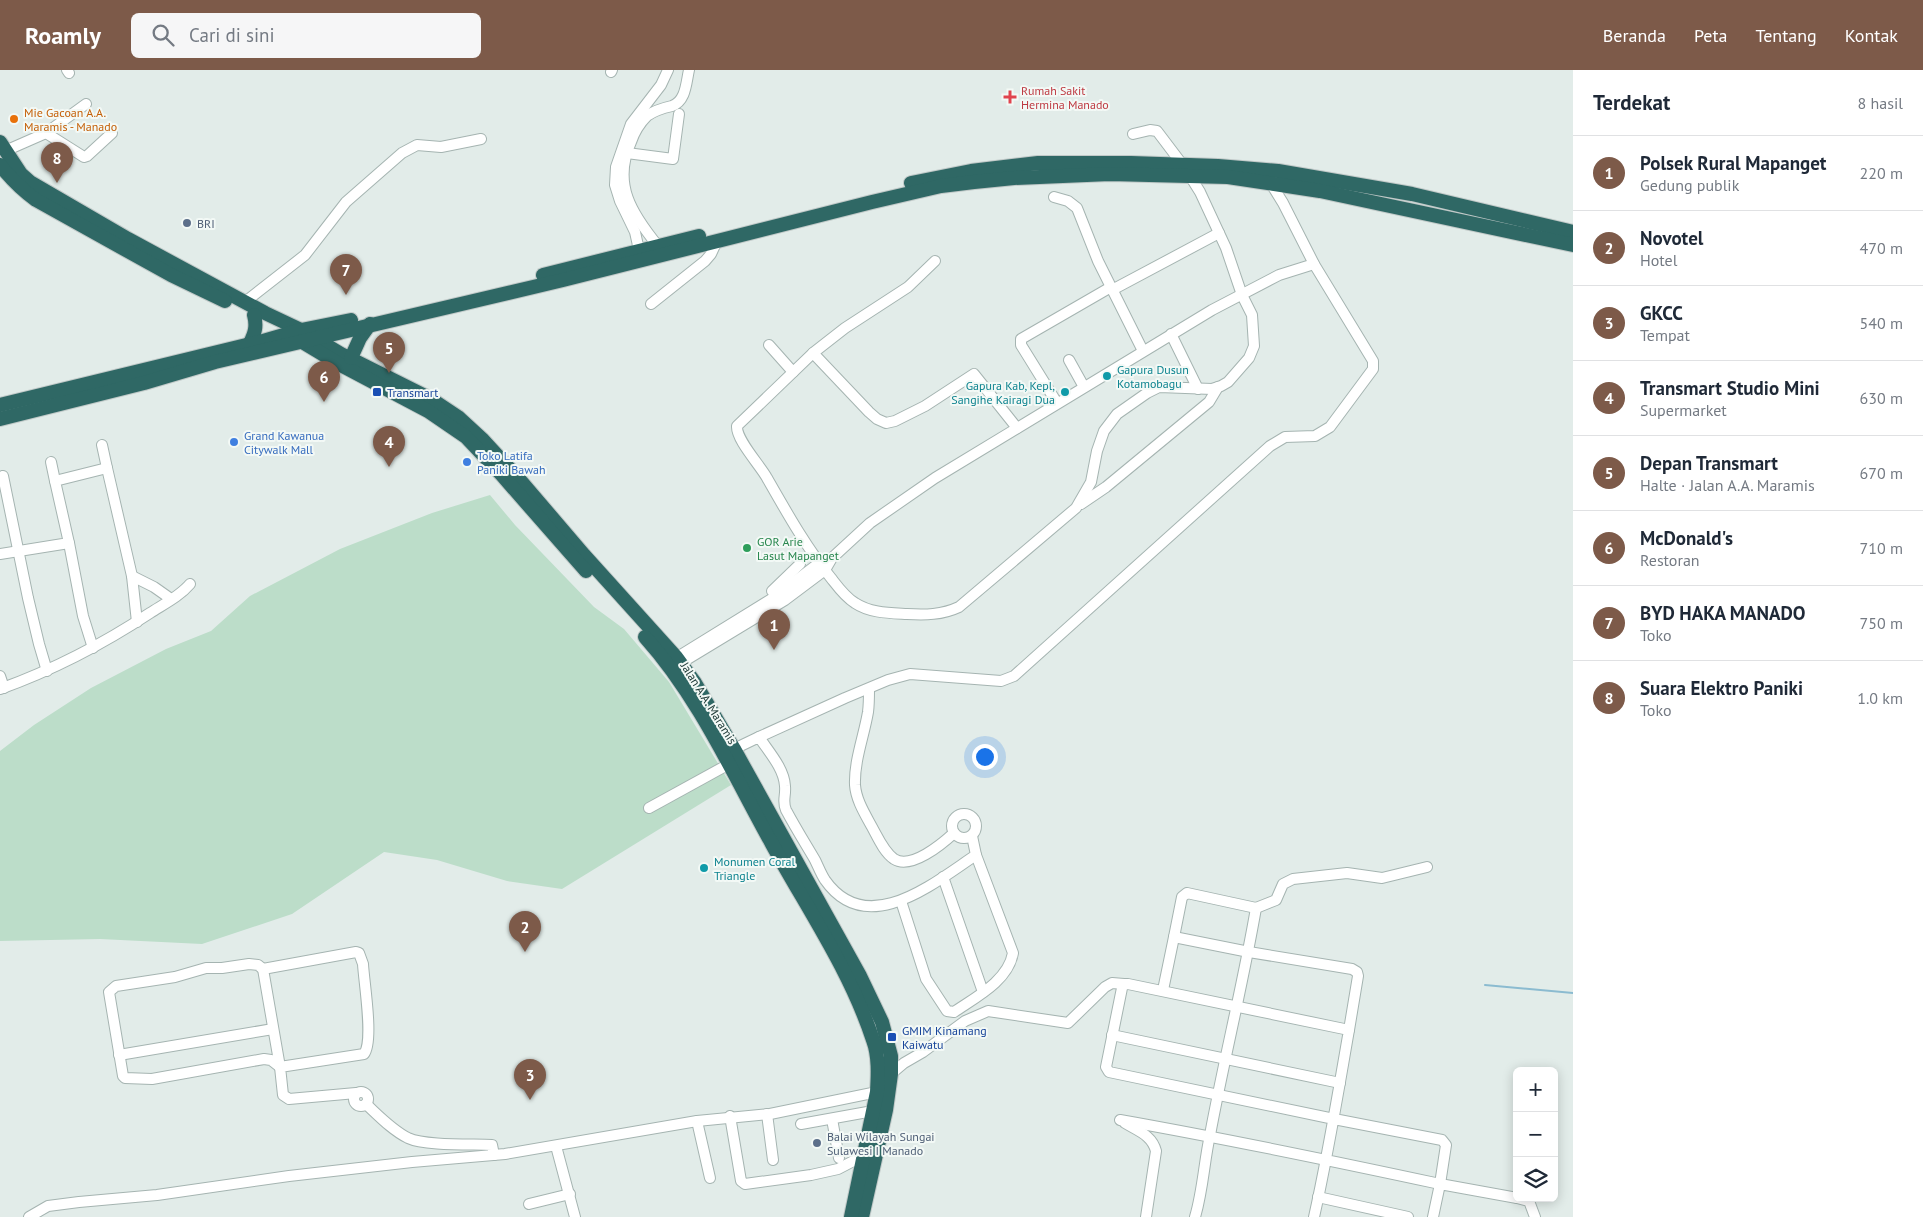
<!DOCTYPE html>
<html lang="id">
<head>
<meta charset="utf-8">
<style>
	body { margin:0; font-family:"PT Sans",sans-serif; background:#f6f6f7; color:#1f2937 }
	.controls { position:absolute; right:15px; bottom:15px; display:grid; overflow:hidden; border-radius:8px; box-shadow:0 2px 12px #0003 }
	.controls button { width:45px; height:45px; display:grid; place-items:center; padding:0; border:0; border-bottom:1px solid #e0e1e3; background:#fff; color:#1f2937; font:25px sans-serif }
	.you { position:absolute; left:984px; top:686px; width:18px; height:18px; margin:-12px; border:4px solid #fff; border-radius:50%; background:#1a73e8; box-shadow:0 0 0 8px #1a73e833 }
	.badge { display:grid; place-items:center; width:32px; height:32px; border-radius:50%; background:#7d5a49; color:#fff; font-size:16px; font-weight:700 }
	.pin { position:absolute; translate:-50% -41px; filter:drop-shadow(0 1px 2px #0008) }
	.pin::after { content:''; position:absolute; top:26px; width:18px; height:15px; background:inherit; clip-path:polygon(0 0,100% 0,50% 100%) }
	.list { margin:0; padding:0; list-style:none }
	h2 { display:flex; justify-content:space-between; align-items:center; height:65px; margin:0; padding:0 20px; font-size:21px }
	h2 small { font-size:16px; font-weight:400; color:#747a83 }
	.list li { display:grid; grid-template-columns:32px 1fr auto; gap:15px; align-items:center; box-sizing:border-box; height:75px; padding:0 20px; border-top:1px solid #e0e1e3 }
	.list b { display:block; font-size:19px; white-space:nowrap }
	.list p { margin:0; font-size:16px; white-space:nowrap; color:#747a83 }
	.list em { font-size:16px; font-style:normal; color:#747a83 }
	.icon { flex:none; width:28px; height:28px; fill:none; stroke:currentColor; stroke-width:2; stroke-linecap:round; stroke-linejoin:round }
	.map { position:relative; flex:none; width:1573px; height:1147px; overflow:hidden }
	header { display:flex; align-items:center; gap:30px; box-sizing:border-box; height:70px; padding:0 25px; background:#7d5a49; color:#fff }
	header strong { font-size:24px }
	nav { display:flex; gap:28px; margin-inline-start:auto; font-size:18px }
	.search { width:350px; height:45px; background:#f6f6f7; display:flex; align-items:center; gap:12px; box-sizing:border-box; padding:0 18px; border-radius:8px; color:#747a83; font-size:19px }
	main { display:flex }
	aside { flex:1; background:#fff }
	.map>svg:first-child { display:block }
	.green { fill:#bcddc9 }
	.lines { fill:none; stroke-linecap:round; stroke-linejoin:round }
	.stream { stroke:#8bbbd0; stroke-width:2 }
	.minor-casing { stroke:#a5b4b1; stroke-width:12 }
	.highway-casing { stroke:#c1c9c8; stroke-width:16 }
	.minor { stroke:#fff; stroke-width:10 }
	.highway { stroke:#2f6865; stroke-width:14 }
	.health-dot { fill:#e0444e; stroke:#f3f9f6; stroke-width:2 }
	.food-dot { fill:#e8710a; stroke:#f3f9f6; stroke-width:2 }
	.service-dot { fill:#5c6f8a; stroke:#f3f9f6; stroke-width:2 }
	.culture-dot { fill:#0f9aa8; stroke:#f3f9f6; stroke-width:2 }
	.transit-dot { fill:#1a4fb4; stroke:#f3f9f6; stroke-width:2 }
	.shop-dot { fill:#3f7fe0; stroke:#f3f9f6; stroke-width:2 }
	.leisure-dot { fill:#2e9e5b; stroke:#f3f9f6; stroke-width:2 }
	.labels { text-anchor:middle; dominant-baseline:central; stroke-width:4; stroke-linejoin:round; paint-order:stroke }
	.health-label { font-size:12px; fill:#be3a42; stroke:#f3f9f6; text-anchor:start }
	.food-label { font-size:12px; fill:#c56008; stroke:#f3f9f6; text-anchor:start }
	.service-label { font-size:12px; fill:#4e5e75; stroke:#f3f9f6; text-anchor:start }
	.culture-label { font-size:12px; fill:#0d838f; stroke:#f3f9f6; text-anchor:start }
	.transit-label { font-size:12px; fill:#164399; stroke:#f3f9f6; text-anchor:start }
	.shop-label { font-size:12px; fill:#366cbe; stroke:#f3f9f6; text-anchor:start }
	.leisure-label { font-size:12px; fill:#27864d; stroke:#f3f9f6; text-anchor:start }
	.street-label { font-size:12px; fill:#223d3a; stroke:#f3f9f6 }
</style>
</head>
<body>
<header>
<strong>Roamly</strong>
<div class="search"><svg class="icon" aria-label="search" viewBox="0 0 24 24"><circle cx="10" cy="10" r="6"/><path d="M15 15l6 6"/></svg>Cari di sini</div>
<nav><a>Beranda</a><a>Peta</a><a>Tentang</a><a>Kontak</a></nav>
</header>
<main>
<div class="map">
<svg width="1573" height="1147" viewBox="0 0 1573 1147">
	<rect width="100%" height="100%" fill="#e2ece9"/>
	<path class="green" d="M490,425L515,455L594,537L624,559L669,612L731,715L562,819L507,811L437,790L384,782L292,844L202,874L100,869L0,871V681L34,655L91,618L166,579L211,561L250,526L340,479L432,443Z"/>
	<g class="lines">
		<path class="stream" d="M1485,915L1573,923"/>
		<defs>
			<g id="minor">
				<path d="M67,0L69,3"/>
				<path d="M611,2L612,0"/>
				<path d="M46,63L84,87L87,86L112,63"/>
				<path d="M1133,64L1150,60L1157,61L1182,94"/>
				<path d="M5,81L46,63L86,34"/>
				<path d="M627,83L673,89L679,44"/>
				<path d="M1054,127L1068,131L1077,138L1098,191L1143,281"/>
				<path d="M658,176C632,144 612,114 631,72C634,63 640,53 647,46C655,40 663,38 672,36C686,31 686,13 689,0"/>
				<path d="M639,180L635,162L620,131L615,115L616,97L631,54L661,15L668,0"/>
				<path d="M935,191L908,217L845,258L813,283L737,356C736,370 760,395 767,408C787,443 806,477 831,508C838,517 845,527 855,533C870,543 889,543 907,544C925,545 942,545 959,537L1076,438L1091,412L1097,381L1104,361L1117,344L1147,323L1159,317L1212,319L1221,316L1228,312L1249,288L1254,276L1252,245L1242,225L1226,178L1200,122L1190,106"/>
				<path d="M1112,220L1219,163"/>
				<path d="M245,232L305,185L346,132L402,83L417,75L441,77L481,69"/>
				<path d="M651,234L705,191L711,184L717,171"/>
				<path d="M1171,264L1198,319"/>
				<path d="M769,275L793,302"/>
				<path d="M813,283L869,342L877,349L886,353L895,351L925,336L974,304L1017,358"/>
				<path d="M1069,290L1084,317"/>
				<path d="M1057,333L1021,275V269L1111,217"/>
				<path d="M51,392L55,411"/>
				<path d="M107,398L132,506L137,552"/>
				<path d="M3,406L28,528L39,574L47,601"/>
				<path d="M1081,434L1106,417L1209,332L1218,317"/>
				<path d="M69,473L83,546L93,578"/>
				<path d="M0,484L69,473L55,411L107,398L102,375"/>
				<path d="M132,506L154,517L171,529"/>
				<path d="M772,521L800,494"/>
				<path d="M671,591L773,528L823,490"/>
				<path d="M676,596L785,530L825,500L832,488L870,453L935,408L1212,240L1279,205L1314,194"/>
				<path d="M0,606L4,618"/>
				<path d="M0,619C53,600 103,574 150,543C164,534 180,526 190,514"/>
				<path d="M869,619C869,627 869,635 868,642C864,666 854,691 855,715C856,730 865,744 872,757C878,768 884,782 894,789C911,800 942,774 954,763"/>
				<path d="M759,667L845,628L888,610L910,604L1001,611L1014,606L1270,376L1285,367L1315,366L1330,357L1373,299V291L1314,194L1283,133L1270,112"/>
				<path d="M734,679L759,667C768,681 784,698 785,716C786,726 782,731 786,740C795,757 805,773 815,790C818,796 821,804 825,810C867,870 935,812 976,785L972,766"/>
				<path d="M649,738L729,694"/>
				<circle cx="964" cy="756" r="12"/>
				<path d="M943,807L983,922"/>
				<path d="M901,831L926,909L947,941L954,942C976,927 1008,911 1013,883L976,785"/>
				<path d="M1256,838L1276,830L1283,814L1293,809L1347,803L1382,808L1427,797"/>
				<path d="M1174,867L1182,827L1187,823L1256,838C1243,914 1224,989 1210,1065C1204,1092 1203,1120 1195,1147"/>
				<path d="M263,899L258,895L249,894L222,898H206L175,907L116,916L109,922L123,1006L125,1008L152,1009L264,989L271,990L280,997"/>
				<path d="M1163,920L1174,867L1249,882L1352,899L1357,902L1358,906L1349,960"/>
				<path d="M1112,965L1340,1013"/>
				<path d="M119,985L273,959"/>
				<path d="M280,997L263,899L356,882L359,883L363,894C364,913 374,971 364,984L280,997L283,1025L289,1029L356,1023"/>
				<path d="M891,1004L904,993L923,982L965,951L988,941L1068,953L1105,917L1112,913L1124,914"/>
				<circle cx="361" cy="1029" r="7"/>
				<path d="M366,1034C379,1046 392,1060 408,1068C425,1076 472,1074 492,1075L494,1085"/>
				<path d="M767,1044L773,1090"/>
				<path d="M730,1046L741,1111L745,1114L811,1105L838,1099L863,1086"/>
				<path d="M832,1049L839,1088"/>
				<path d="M1120,1050C1227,1069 1333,1091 1440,1114L1446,1075L1442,1070L1334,1049L1109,1002L1106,997L1122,918L1124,914H1128L1349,960C1338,1023 1328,1085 1314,1147"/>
				<path d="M697,1051L710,1108"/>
				<path d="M1125,1053C1138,1061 1152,1065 1156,1081L1146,1147"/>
				<path d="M801,1054L873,1041"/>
				<path d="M556,1076L575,1147"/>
				<path d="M1318,1127L1408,1147"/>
				<path d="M1517,1128L1529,1131L1535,1147"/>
				<path d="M529,1134L570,1124"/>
				<path d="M29,1147L48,1136L79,1132L157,1125L289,1106L412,1092L505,1084L697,1051L770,1044L877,1022"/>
				<path d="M1433,1147L1440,1114L1517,1128"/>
			</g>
			<g id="highway">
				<path d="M0,72L21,104L30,112L128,169L265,243L301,260L341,284L431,329L458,347L483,370L519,409L584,485L676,587L695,613L734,679L860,906L882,952L891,986V1004L886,1040L862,1147"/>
				<path d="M0,95C11,109 22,120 36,130L171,205L225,231"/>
				<path d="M911,113L971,101L1038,93H1131L1218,96L1278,101L1412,124L1573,162"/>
				<path d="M543,205L699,166"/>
				<path d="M299,270L339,294L428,341L466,367L501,404L586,501"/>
				<path d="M250,273C255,263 257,256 254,245"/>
				<path d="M351,288L360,268L370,254"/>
				<path d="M0,335L263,271L301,260L351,250"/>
				<path d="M0,349L144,313L215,292L563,210L872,132L941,116L974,112L1014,108L1110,104L1228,107L1320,121L1573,175"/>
				<path d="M645,567C699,627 733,704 772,774C807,838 850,900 873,970C879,986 878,1005 877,1022L851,1147"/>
			</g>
		</defs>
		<use href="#minor" class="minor-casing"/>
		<use href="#highway" class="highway-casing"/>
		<use href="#minor" class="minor"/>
		<use href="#highway" class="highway"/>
	</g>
	<path class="health-dot" d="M1007.5 19.5h5v5h5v5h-5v5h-5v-5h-5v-5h5z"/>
	<circle class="food-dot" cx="14" cy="49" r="5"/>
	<g class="service-dot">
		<circle cx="187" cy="153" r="5"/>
		<circle cx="817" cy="1073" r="5"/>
	</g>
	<g class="culture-dot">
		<circle cx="1107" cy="306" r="5"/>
		<circle cx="1065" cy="322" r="5"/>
		<circle cx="704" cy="798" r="5"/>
	</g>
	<g class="transit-dot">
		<rect x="372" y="317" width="10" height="10" rx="2.5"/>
		<rect x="887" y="962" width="10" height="10" rx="2.5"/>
	</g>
	<g class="shop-dot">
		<circle cx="234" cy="372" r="5"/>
		<circle cx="467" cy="392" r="5"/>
	</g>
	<circle class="leisure-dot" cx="747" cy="478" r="5"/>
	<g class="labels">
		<g class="health-label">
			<text x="1021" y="20">Rumah Sakit<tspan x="1021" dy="14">Hermina Manado</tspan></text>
		</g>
		<g class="food-label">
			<text x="24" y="42">Mie Gacoan A.A.<tspan x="24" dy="14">Maramis - Manado</tspan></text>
		</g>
		<g class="service-label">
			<text x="197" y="153">BRI</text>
			<text x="827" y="1066">Balai Wilayah Sungai<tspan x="827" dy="14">Sulawesi I Manado</tspan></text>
		</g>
		<g class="culture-label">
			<text x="1117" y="299">Gapura Dusun<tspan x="1117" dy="14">Kotamobagu</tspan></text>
			<text x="1055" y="315" text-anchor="end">Gapura Kab, Kepl,<tspan x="1055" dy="14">Sangihe Kairagi Dua</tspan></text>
			<text x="714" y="791">Monumen Coral<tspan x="714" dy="14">Triangle</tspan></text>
		</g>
		<g class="transit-label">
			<text x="387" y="322">Transmart</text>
			<text x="902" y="960">GMIM Kinamang<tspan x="902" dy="14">Kaiwatu</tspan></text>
		</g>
		<g class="shop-label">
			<text x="244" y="365">Grand Kawanua<tspan x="244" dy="14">Citywalk Mall</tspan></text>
			<text x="477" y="385">Toko Latifa<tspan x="477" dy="14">Paniki Bawah</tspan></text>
		</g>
		<g class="leisure-label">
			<text x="757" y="471">GOR Arie<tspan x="757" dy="14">Lasut Mapanget</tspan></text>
		</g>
		<g class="street-label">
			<text transform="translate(709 633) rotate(58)">Jalan A.A. Maramis</text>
		</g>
	</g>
</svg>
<div class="controls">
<button>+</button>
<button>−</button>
<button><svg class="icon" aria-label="layers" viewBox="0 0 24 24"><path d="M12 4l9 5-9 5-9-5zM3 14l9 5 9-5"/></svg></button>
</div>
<div class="you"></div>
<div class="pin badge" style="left:774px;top:580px">1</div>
<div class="pin badge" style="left:525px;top:882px">2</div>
<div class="pin badge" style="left:530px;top:1030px">3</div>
<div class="pin badge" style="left:389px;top:397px">4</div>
<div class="pin badge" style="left:389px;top:303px">5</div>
<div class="pin badge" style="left:324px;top:332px">6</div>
<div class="pin badge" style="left:346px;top:225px">7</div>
<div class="pin badge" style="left:57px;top:113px">8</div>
</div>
<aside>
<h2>Terdekat<small>8 hasil</small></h2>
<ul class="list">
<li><span class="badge">1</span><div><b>Polsek Rural Mapanget</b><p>Gedung publik</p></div><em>220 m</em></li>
<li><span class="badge">2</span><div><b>Novotel</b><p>Hotel</p></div><em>470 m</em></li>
<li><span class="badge">3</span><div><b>GKCC</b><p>Tempat</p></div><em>540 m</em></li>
<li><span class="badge">4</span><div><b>Transmart Studio Mini</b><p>Supermarket</p></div><em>630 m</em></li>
<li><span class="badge">5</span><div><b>Depan Transmart</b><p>Halte · Jalan A.A. Maramis</p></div><em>670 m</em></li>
<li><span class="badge">6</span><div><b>McDonald's</b><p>Restoran</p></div><em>710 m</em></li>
<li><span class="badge">7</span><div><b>BYD HAKA MANADO</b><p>Toko</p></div><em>750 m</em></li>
<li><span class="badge">8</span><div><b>Suara Elektro Paniki</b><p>Toko</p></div><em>1.0 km</em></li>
</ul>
</aside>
</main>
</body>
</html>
